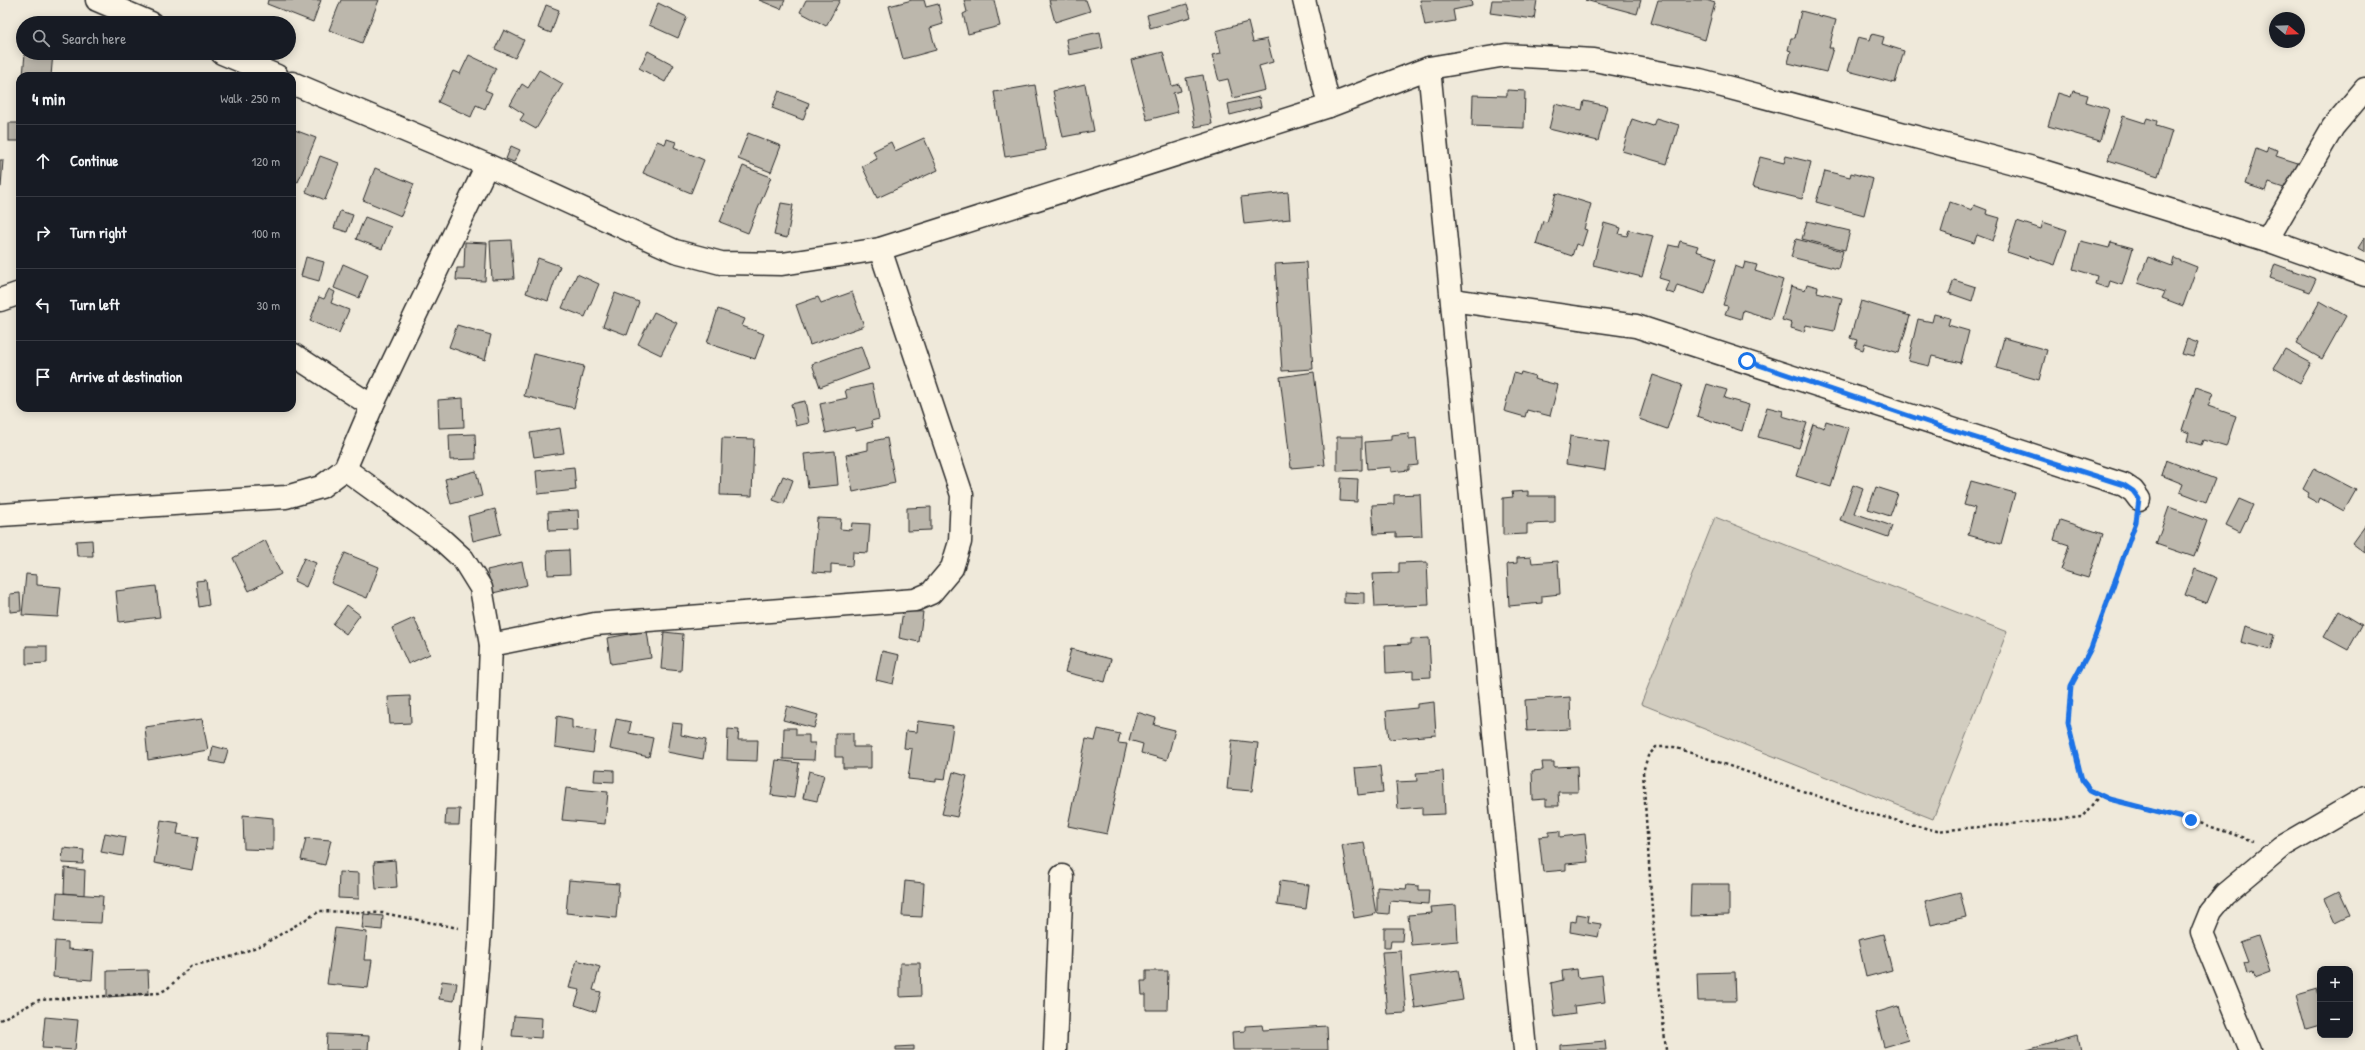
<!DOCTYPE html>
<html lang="en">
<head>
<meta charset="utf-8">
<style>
	body { margin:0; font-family:"Patrick Hand",sans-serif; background:#242831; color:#f1f3f6 }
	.controls { position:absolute; right:12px; bottom:12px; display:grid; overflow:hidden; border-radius:8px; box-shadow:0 2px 10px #0003 }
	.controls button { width:36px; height:36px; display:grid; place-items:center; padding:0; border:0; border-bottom:1px solid #363941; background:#171b24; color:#f1f3f6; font:20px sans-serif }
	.compass { position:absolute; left:2269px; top:12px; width:36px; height:36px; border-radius:50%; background:#171b24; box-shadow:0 2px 10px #0003; rotate:109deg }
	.stop { position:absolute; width:12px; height:12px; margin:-9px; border:3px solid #1a73e8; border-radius:50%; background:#fff }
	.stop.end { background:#1a73e8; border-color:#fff; box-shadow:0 1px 4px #0008 }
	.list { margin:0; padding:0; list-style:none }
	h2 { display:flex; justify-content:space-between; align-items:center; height:52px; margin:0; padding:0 16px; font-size:17px }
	h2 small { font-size:13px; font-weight:400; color:#9ea1a6 }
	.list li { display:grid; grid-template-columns:26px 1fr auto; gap:12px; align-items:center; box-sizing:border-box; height:72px; padding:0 16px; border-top:1px solid #363941 }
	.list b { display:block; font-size:15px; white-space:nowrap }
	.list em { font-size:13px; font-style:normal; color:#9ea1a6 }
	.icon { flex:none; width:22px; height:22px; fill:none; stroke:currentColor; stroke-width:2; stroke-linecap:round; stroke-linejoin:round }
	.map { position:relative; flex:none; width:2365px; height:1050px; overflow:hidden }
	.search { position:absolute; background:#171b24; box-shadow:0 2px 10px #0003; left:16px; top:16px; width:280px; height:44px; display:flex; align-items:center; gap:10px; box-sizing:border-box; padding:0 14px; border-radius:22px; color:#9ea1a6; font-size:15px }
	.panel { position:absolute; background:#171b24; box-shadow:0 2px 10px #0003; left:16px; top:72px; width:280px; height:340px; border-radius:12px }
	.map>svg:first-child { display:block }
	.garden { fill:#d2cdc0; stroke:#7e7c76 }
	.building { fill:#bcb7ac; stroke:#2b2b2b }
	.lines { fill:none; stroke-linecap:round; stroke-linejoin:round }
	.minor-casing { stroke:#2b2b2b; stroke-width:25 }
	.path { stroke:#2b2b2b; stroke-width:2.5; stroke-dasharray:3 3; stroke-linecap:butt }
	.minor { stroke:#fcf5e5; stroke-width:22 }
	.route { stroke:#1a73e8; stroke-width:5 }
</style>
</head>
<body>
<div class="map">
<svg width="2365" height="1050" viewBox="0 0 2365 1050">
	<rect width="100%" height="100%" fill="#efe9da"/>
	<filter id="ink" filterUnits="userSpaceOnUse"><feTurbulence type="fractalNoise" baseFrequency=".025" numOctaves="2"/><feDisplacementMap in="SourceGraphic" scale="8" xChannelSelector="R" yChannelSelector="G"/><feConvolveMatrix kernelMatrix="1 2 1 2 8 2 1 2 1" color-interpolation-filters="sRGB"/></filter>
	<g filter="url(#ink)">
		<path class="garden" d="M1715,517L2007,632L1933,819L1641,704Z"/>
		<g class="building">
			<path d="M268,0H321L313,22L267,4Z"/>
			<path d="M341,0H379L362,43L329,30Z"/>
			<path d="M759,0H785L781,9Z"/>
			<path d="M806,0H840L826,26L800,12Z"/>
			<path d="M912,0H924L926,7L938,4L943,24L930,28L936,50L903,59L889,6Z"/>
			<path d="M964,0H994L1000,26L968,34L963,14L967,12Z"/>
			<path d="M1049,0H1086L1090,11L1055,22Z"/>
			<path d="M1420,0H1471L1472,6L1453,10L1455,21L1425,26Z"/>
			<path d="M1492,0H1537L1534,19L1490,13Z"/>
			<path d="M1585,0H1641L1637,14Z"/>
			<path d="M1658,0H1706L1715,3L1705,40L1651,23Z"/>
			<path d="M658,3L687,17L678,38L649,25Z"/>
			<path d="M1187,4L1191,17L1150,28L1147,15Z"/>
			<path d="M546,5L559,10L551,33L538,28Z"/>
			<path d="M1801,11L1836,20L1829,48H1833L1826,72L1788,63L1791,51L1788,50L1791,38H1795Z"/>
			<path d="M1248,22L1253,42L1267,39L1273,62L1259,66L1265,90L1233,98L1228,79L1219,81L1212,55L1221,53L1216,31Z"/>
			<path d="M504,30L524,40L515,58L495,49Z"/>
			<path d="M1100,32L1103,48L1069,55L1066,39Z"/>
			<path d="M1872,34L1884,37L1882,44L1904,51L1895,83L1848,71L1858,37L1870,40Z"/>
			<path d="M648,51L674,65L665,82L639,68Z"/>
			<path d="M1163,52L1172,86L1179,84L1181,91L1173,93L1178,112L1147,120L1131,60Z"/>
			<path d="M25,53H53L51,76H23Z"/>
			<path d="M469,55L496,68L485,90L492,93L485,109L476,105L471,117L438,102L453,71L460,74Z"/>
			<path d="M539,70L563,84L536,129L520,120L524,114L510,105L522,84L528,88Z"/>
			<path d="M1203,75L1212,124L1195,127L1186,78Z"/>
			<path d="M1085,84L1094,131L1063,137L1053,91Z"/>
			<path d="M1035,85L1046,150L1005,157L994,92Z"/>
			<path d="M1507,90L1525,91L1524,128L1472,126L1473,95L1507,96Z"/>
			<path d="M779,91L809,103L803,120L772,108Z"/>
			<path d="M2073,91L2088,95L2086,102L2109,109L2100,141L2048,126L2058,93L2071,97Z"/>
			<path d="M1259,97L1261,107L1230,115L1228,104Z"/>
			<path d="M1584,101L1607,106L1598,141L1549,129L1555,104L1582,110Z"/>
			<path d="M2123,116L2145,123L2147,118L2157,121L2156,126L2172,131L2158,176L2108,160Z"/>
			<path d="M1656,118L1679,125L1667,164L1622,151L1632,119L1653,126Z"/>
			<rect x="9" y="123" width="11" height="18"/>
			<path d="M292,129L316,138L298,182L292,179Z"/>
			<path d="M748,133L781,146L771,172L738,159Z"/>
			<path d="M924,138L938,170L877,198L862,166L877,159L873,151L891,142L895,151Z"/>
			<path d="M667,139L676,142L674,147L704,160L691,193L643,173L657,141L665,144Z"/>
			<path d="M511,146L520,150L514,162L506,159Z"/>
			<path d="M2268,147L2278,150L2276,156L2304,165L2295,192L2269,183L2266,191L2245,184L2256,149L2266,153Z"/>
			<path d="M320,156L339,163L325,200L306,192Z"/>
			<path d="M1786,156L1811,162L1802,199L1752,187L1760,157L1784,163Z"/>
			<path d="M0,160H3L1,187H0Z"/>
			<path d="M743,166L771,177L748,233L720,222Z"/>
			<path d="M375,168L414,184L401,216L363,200Z"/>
			<path d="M1825,171L1850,177L1851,173L1873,179L1864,215L1816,202Z"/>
			<path d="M1288,192L1290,219L1244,224L1241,197Z"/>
			<path d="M1556,193L1591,204L1584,229L1587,230L1582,246L1576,244L1572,256L1536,244L1543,221L1547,222Z"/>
			<path d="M1950,202L1972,210L1974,205L1987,210L1986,214L2000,218L1993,241L1977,235L1974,243L1941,232Z"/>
			<path d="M781,203L793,205L787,238L774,235Z"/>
			<path d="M340,211L353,215L347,232L334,228Z"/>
			<path d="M365,217L391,227L382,249L356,239Z"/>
			<path d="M1807,221L1850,231L1845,250L1802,239Z"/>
			<path d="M2017,221L2041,229L2043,222L2067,230L2055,265L2029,256L2028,259L2007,252Z"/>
			<path d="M1604,223L1621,228L1619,234L1627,236L1629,230L1653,236L1642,277L1593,265Z"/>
			<path d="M2365,237V252L2358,248Z"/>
			<path d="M1796,239L1843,251L1838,269L1791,257Z"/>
			<path d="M511,240L514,279L492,280L490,241Z"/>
			<path d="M1680,241L1698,246L1696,251L1717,258L1705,294L1677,285L1674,294L1665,291L1669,281L1659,278L1669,245L1678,247Z"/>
			<path d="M2081,241L2109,248L2111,242L2133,248L2122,285L2110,281L2108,288L2095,284L2097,276L2073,269Z"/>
			<path d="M465,242L487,243L485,281L456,280L457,268H464Z"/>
			<path d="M306,257L324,262L319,281L301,276Z"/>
			<path d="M2148,257L2172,266L2174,258L2197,267L2183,306L2162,298L2165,292L2138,283Z"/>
			<path d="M538,258L560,266L548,301L526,293Z"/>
			<path d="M1306,262L1313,369L1282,371L1275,264Z"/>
			<path d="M1745,262L1757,265L1755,271L1783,280L1771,319L1743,310L1741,319L1725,314L1728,306L1723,305L1735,266L1743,269Z"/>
			<path d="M343,264L368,275L359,298L334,288Z"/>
			<path d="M2275,264L2316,279L2310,292L2270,278Z"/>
			<path d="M577,274L599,284L585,317L562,308Z"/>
			<path d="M1954,280L1976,287L1972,301L1949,293Z"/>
			<path d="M1807,284L1818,287L1817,292L1842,298L1834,331L1806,325L1804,332L1791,328L1792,323L1782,320L1791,286L1805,290Z"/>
			<path d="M329,289L335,292L331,303L349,310L339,333L310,321L319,297L324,299Z"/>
			<path d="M852,292L864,326L810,345L796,305L818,297L821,303Z"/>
			<path d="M615,293L639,302L627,335L603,326Z"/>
			<path d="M1861,301L1910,316L1899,353L1865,343L1863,350L1855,347L1857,340L1850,338Z"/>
			<path d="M2320,301L2346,316L2322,359L2296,344Z"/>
			<path d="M718,309L745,319L742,326L764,334L755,359L707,343Z"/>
			<path d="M654,312L677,323L661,355L638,344Z"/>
			<path d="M1934,314L1950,318L1948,325L1969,331L1961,363L1932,356L1929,366L1908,361L1918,319L1932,322Z"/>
			<path d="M457,325L491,335L485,360L449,347Z"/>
			<path d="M2004,338L2047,350L2039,380L1996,368Z"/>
			<path d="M2187,339L2198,343L2193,357L2182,354Z"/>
			<path d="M861,346L869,369L820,387L812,364Z"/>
			<path d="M2285,349L2311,363L2300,383L2274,368Z"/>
			<path d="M534,354L584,366L574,408L524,396Z"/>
			<path d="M1314,372L1325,465L1291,468L1280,377Z"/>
			<path d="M1521,372L1535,376L1534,379L1558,385L1550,416L1527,410L1525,417L1504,411L1514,373L1520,375Z"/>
			<path d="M1653,375L1682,385L1667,429L1639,419Z"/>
			<path d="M872,384L879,419L871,421L873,427L856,431L855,427L826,433L820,404L847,398L845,390Z"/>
			<path d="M1707,384L1727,390L1724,398L1749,405L1742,431L1697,416Z"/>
			<path d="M2196,387L2213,393L2208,406L2236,416L2226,447L2203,440L2201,445L2187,441L2189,433L2182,430Z"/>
			<path d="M463,398L464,427L439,428L438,400Z"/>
			<path d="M805,401L809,423L796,426L791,404Z"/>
			<path d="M1767,407L1783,411L1782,416L1807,423L1799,448L1758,437Z"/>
			<path d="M1826,421L1849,428L1831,487L1796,476L1813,424L1824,428Z"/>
			<path d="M560,428L564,453L534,457L530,433Z"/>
			<path d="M1409,433V439L1416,438L1418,465L1409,466V470L1391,472V467L1367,469L1365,442L1391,440V435Z"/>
			<path d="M475,434L476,459L450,460L449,435Z"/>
			<path d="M1570,436L1609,442L1605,470L1566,464Z"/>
			<path d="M1337,437H1362V470L1337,471Z"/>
			<path d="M722,438L754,439L752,496L720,495Z"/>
			<path d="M887,438L895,483L853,492L846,455L868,450V442Z"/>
			<path d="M835,451L838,485L808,488L804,454Z"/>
			<path d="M2166,460L2215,479L2206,502L2180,492L2183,484L2161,475Z"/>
			<path d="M574,467L576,490L538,494L536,471Z"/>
			<path d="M2314,468L2356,490L2344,511L2320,498L2318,503L2307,497L2309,493L2303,489Z"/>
			<path d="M476,471L482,496L451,504L445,479Z"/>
			<path d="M783,476L793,480L784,504L773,500Z"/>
			<path d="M1341,478L1358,479L1357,502L1340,501Z"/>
			<path d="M1971,481L2015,493L2001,544L1968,535L1975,508L1964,505Z"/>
			<path d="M1853,485L1863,489L1854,513L1892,526L1888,537L1840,520Z"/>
			<path d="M1876,487L1898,494L1890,516L1868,509Z"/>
			<path d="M1528,491V496H1555V523L1527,524V534L1503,535V498L1513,497L1512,492Z"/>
			<path d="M1420,494L1422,536L1396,537V533L1374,534L1372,505L1394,504V495Z"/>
			<path d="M2239,499L2253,505L2240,532L2226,525Z"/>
			<path d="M931,507V530L907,531V508Z"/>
			<path d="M2169,507L2207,521L2194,557L2156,544Z"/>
			<path d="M495,509L501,534L473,541L468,516Z"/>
			<path d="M578,510L579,530L549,531L548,512Z"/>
			<path d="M817,518L841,519L840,529L851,530L852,523L870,524L868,553L853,552L852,566L831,564V573L813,572Z"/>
			<path d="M2060,520L2103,534L2088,578L2061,570L2069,545L2054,540Z"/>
			<path d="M2365,525V553L2352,543Z"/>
			<path d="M92,540L93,556H77L76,541Z"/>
			<path d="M265,540L281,574L249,591L233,558Z"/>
			<path d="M569,550L570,574L548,575L547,551Z"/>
			<path d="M345,553L379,567L367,598L331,583Z"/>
			<path d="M1531,557L1532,563L1558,561L1560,594L1542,596V603L1509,606L1507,564L1517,563V558Z"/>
			<path d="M304,558L316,563L306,587L294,581Z"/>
			<path d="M522,562L527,585L493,593L487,570Z"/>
			<path d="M1427,562L1429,605L1375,607L1373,574L1399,573V563Z"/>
			<path d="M2195,569L2217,578L2207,603L2185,595Z"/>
			<path d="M26,574L37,575V585L61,587L58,617L22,615Z"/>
			<path d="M206,580L209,605L199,607L196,581Z"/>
			<path d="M156,586L160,617L119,622L116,591Z"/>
			<path d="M1344,592L1364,593V604L1344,603Z"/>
			<path d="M20,593L21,611L10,612V594Z"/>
			<path d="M347,605L360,615L346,634L333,624Z"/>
			<path d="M903,611L923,612L919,642L899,638Z"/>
			<path d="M2339,611L2362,625L2348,650L2324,637Z"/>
			<path d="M414,618L430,654L408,664L392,628Z"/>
			<path d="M2245,626L2275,635L2271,650L2241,642Z"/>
			<path d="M647,631L651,658L611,664L607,638Z"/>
			<path d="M664,632L683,634L681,671L661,669Z"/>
			<path d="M1429,638L1431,677L1413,678V671L1386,673L1385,645L1411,644V639Z"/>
			<path d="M26,646H47V663L26,664Z"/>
			<path d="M1071,649L1111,659L1105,682L1065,672Z"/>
			<path d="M882,651L899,655L893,684L876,680Z"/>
			<path d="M410,696L411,723L390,724L388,697Z"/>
			<path d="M1570,697L1571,729L1527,731L1525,700Z"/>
			<path d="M1434,702L1436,735L1389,739L1386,711L1417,708V704Z"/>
			<path d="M787,706L818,715L814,728L783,720Z"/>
			<path d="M1137,712L1156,718L1154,725L1175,730L1167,760L1141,753L1143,744L1129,740Z"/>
			<path d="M557,716L572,719V728L596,731L593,753L555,747Z"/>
			<path d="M202,719L208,750L148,760L145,727Z"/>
			<path d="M616,719L631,722L629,733L653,738L649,757L610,749Z"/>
			<path d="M918,721L953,726L945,780L936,779V782L908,779L912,749L904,748L906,731L917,732Z"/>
			<path d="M672,723L682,724L681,735L706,740L703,759L667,752Z"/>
			<path d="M784,728H796V735H809V743H815L814,760L783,759Z"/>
			<path d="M728,729L739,730L738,740H758L757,761L727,760Z"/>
			<path d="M1098,729L1120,734L1118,743L1127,744L1107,834L1068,826L1086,739L1095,741Z"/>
			<path d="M835,733H853V747H871V768H843V757H835Z"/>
			<path d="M1232,740L1258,743L1252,791L1227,789Z"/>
			<path d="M213,746L228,750L224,764L210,761Z"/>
			<path d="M776,760L799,763L794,798L771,795Z"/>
			<path d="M1542,762H1554V767L1577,766L1578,792H1558L1559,806H1546V799L1533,800L1532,771L1543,770Z"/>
			<path d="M1380,766L1383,792L1358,795L1355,768Z"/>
			<path d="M595,769L614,770V782L594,781Z"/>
			<path d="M809,771L824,775L817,801L803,798Z"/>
			<path d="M1443,771L1445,814L1422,815V807L1398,809L1396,782L1417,781L1416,773Z"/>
			<path d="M953,772L967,776L957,817L942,814Z"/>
			<path d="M566,788L608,792L605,824L562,820Z"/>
			<path d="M446,809H460L459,825H445Z"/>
			<path d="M243,815L273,818V850L244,849Z"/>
			<path d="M161,820L179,823L177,834L198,837L192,870L154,863Z"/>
			<path d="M1560,831V837L1585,834L1588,862L1566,864V870L1543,872L1539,837L1549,836V832Z"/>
			<path d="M105,833L126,837L123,856L101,852Z"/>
			<path d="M306,838L331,840L325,865L301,860Z"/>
			<path d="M1364,842L1376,914L1354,918L1342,845Z"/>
			<path d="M63,848L84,850L83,864L62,863Z"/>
			<path d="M395,860L397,887L376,889L374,862Z"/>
			<path d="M65,868L85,870L84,895L64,893Z"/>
			<path d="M339,872L359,873V899L338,898Z"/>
			<path d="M569,880L619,884L616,918L566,913Z"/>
			<path d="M905,881L924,883L922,917L902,916Z"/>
			<path d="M1280,881L1309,885L1306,909L1277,905Z"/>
			<path d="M1691,884H1729V915L1690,916Z"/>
			<path d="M1407,885L1419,886V890H1429L1428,904L1390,901L1389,914L1377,913V887L1406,889Z"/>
			<path d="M2339,891L2350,915L2336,922L2325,898Z"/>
			<path d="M1960,892L1966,917L1931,925L1925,901Z"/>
			<path d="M57,893L103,896L101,923L55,921Z"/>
			<path d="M1456,905L1458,941L1411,945L1408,915L1432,913L1431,907Z"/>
			<path d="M364,914L383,916L382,930L362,928Z"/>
			<path d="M1577,914L1589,916L1588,922L1601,924L1598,937L1570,932L1571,921L1576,922Z"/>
			<path d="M335,928L367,932L364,960H372L368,988L327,984Z"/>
			<path d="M1384,928H1403L1402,941H1391L1390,948H1384Z"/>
			<path d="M1883,934L1892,970L1866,977L1858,940Z"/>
			<path d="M2258,936L2270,972L2254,978L2252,972L2247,974L2244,962L2248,961L2241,942Z"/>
			<path d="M55,941L68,942V949L94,951L92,980L53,977Z"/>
			<path d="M1401,951L1406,1013L1387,1014L1382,952Z"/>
			<path d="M577,960L600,967L593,990L601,992L596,1012L575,1005L580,990L569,988Z"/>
			<path d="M900,963H920L921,996L900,997Z"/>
			<path d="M1577,969L1578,978L1602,975L1605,1002L1574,1006L1575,1014L1555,1017L1551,983L1563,980L1562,971Z"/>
			<path d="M148,970L149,994L107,997V971Z"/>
			<path d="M1458,970L1463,1000L1415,1008L1410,977Z"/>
			<path d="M1146,971H1168L1167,1010H1146V995H1142L1141,981H1146Z"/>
			<path d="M1735,972L1736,1001H1698L1697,973Z"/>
			<path d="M442,981L457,983L454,1001L439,999Z"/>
			<path d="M2317,989L2320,998V1027L2306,1031L2296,995Z"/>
			<path d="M1898,1006L1908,1040L1884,1047L1875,1013Z"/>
			<path d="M514,1016L542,1018L541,1038L512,1036Z"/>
			<path d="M45,1017L78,1020L75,1050L42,1048Z"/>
			<path d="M1262,1025L1263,1030L1327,1026L1328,1050H1233L1232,1032L1245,1031V1026Z"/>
			<path d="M327,1034L369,1036L368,1050H326Z"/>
			<path d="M2077,1036L2080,1050H2027Z"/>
			<path d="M1605,1041L1606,1050H1560V1045Z"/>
			<path d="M914,1046V1050H896V1047Z"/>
		</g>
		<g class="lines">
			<defs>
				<g id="minor">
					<path d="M97,0L151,23"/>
					<path d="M1304,0L1329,106"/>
					<path d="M222,53L277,76"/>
					<path d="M1429,68L1525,1050"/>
					<path d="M292,83L487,165L675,251L721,263L782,264L880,249L1329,106L1429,68L1506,55L1594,60L1700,80L2033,168L2267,240L2365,275"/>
					<path d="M2267,240L2333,127L2365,89"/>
					<path d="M0,300L20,293"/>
					<path d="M1452,300L1636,326L2124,485L2133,491L2139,499"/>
					<path d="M292,354L372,406"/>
					<path d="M345,469L440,538L463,559L481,588L491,645L480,932L470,1050"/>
					<path d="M0,515L286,497L321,487L345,469L372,406L487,165"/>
					<path d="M491,645L595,624L915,600L931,593L952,568L960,542L962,495L880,249"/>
					<path d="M1055,1050L1062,876"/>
					<path d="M2250,1050L2202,933L2211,911L2225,894L2281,847L2365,798"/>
				</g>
			</defs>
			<use href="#minor" class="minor-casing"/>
			<g class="path">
				<path d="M2136,521L2091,648L2071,686L2068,723L2082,780L2090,790L2109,799L2191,820L2253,841"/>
				<path d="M0,1020L39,1000L159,993L167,989L191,966L234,956L264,944L320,911L383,913L458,928"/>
				<path d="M1666,1050L1653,925L1643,772L1648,756L1656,747H1674L1864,812L1937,831L2082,817L2100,795"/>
			</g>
			<use href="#minor" class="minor"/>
		</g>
	</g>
	<g class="lines" filter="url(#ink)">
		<path class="route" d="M1747,361L1951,430L2124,485L2133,491L2139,499L2136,522L2091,648L2071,686L2068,723L2082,780L2090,790L2109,799L2191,820"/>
	</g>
</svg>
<div class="controls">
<button>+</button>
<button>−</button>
</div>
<svg class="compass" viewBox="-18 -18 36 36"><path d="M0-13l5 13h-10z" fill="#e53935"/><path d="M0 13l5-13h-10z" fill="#9ea1a6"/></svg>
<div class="stop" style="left:1747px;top:361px"></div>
<div class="stop end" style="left:2191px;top:820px"></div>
<div class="search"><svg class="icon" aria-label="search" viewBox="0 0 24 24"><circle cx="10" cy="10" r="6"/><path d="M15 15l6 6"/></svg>Search here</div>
<section class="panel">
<h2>4 min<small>Walk · 250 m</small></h2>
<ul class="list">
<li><svg class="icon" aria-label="ahead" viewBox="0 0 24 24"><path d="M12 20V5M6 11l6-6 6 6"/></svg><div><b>Continue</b></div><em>120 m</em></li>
<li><svg class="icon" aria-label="right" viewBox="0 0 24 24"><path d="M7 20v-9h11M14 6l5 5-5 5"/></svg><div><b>Turn right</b></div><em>100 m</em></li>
<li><svg class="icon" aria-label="left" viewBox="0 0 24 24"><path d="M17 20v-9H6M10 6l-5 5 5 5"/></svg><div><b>Turn left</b></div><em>30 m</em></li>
<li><svg class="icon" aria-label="arrive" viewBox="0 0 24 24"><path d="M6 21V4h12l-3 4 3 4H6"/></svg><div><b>Arrive at destination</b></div></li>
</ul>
</section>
</div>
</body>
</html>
